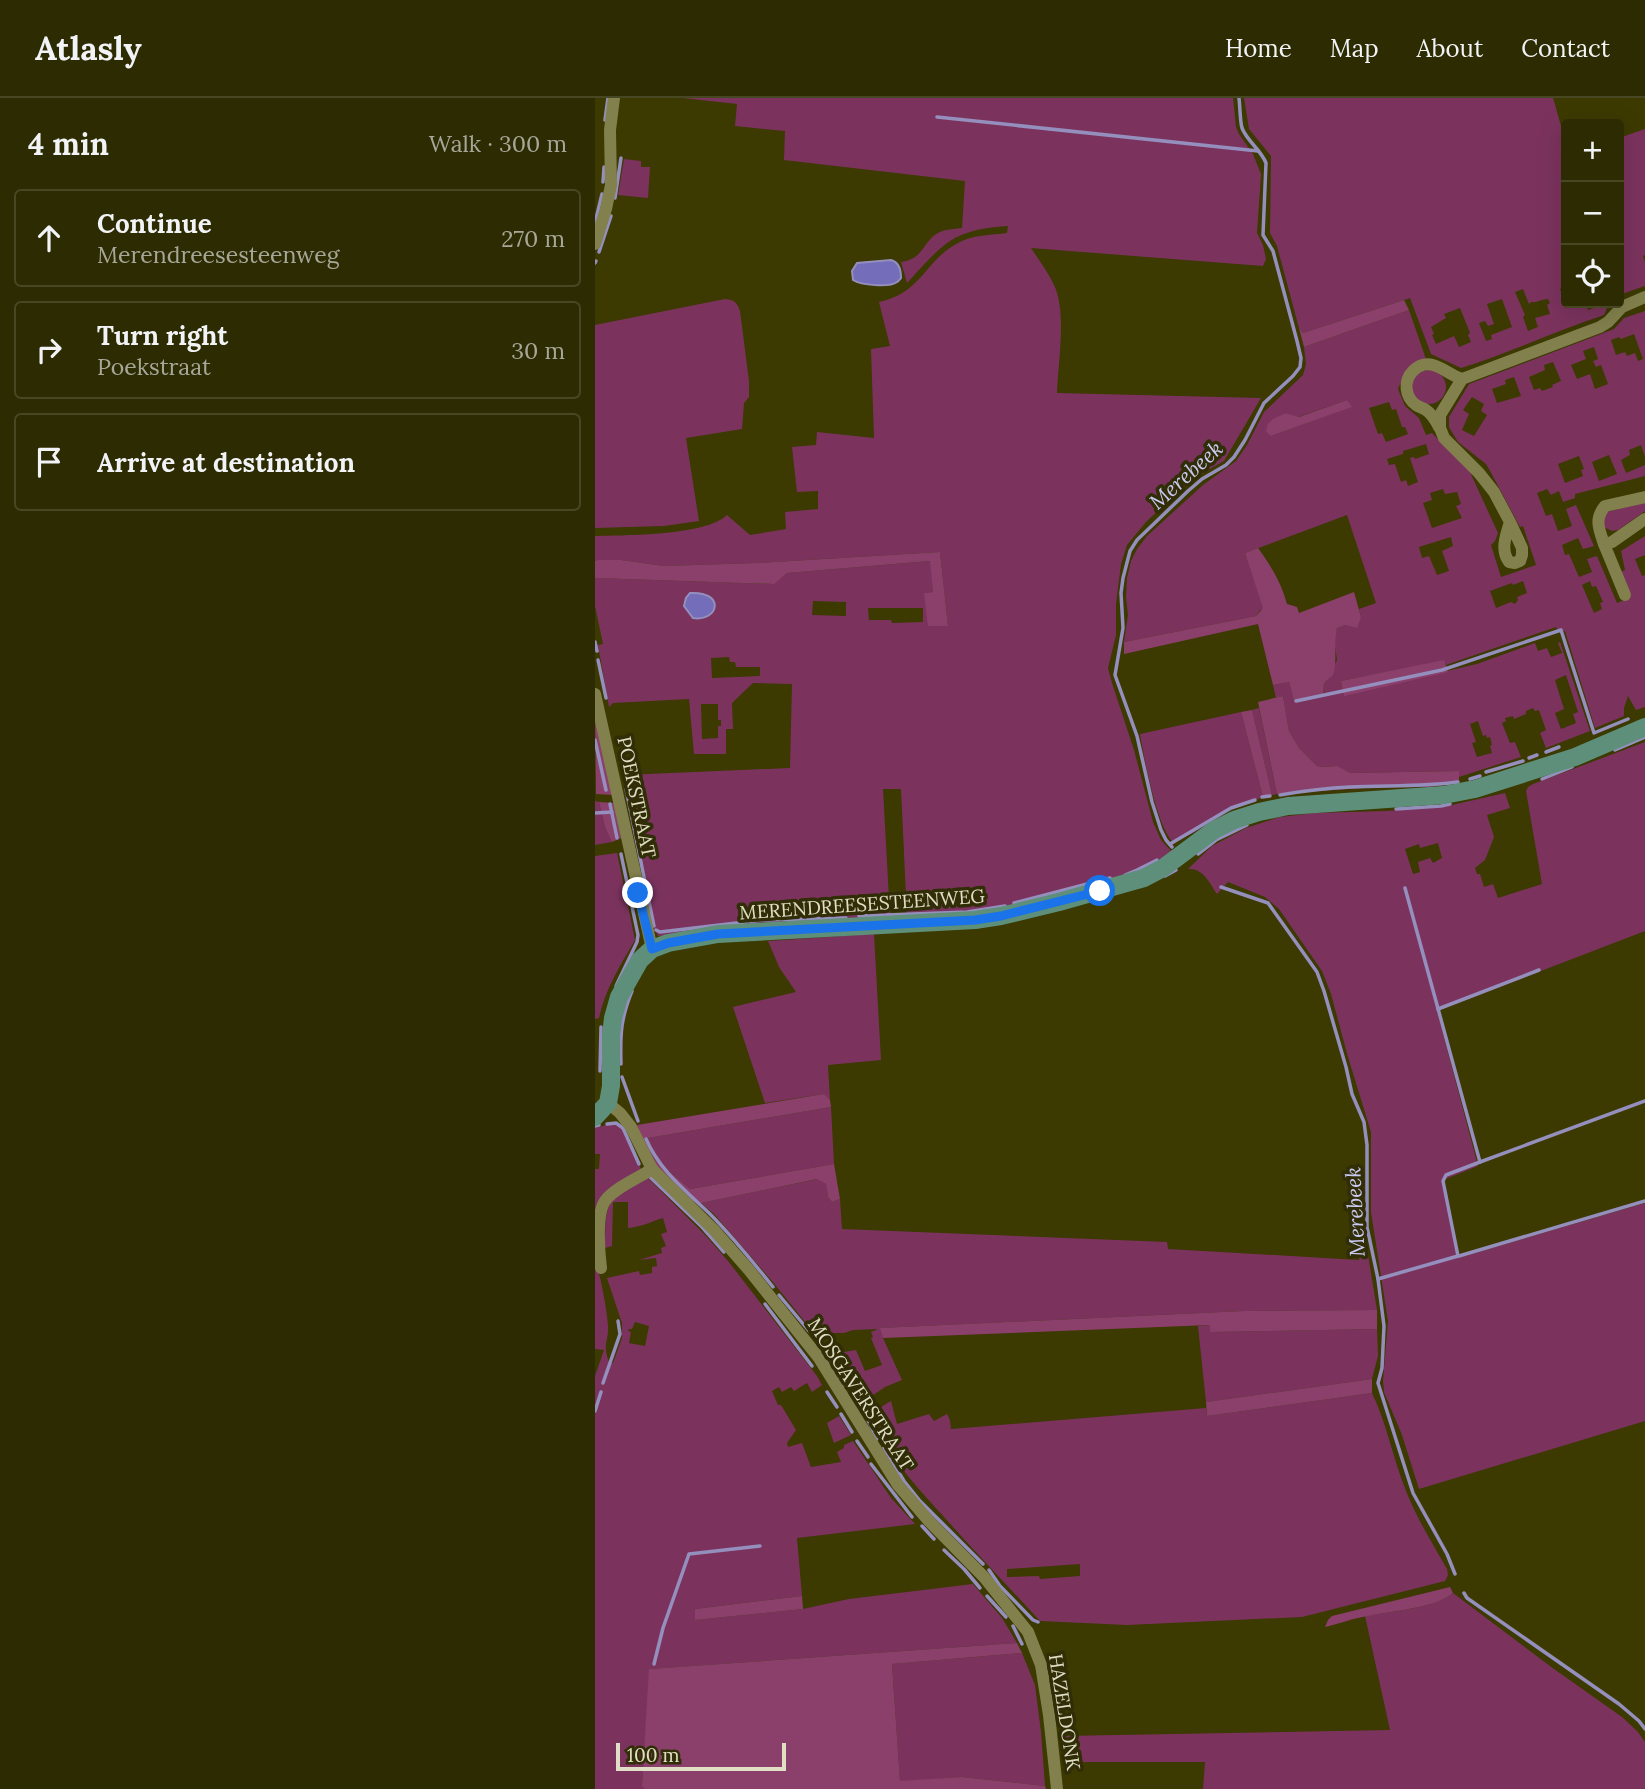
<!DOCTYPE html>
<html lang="en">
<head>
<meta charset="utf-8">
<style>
	body { margin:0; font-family:Lora,serif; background:#393710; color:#f1f3f6 }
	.controls { position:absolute; right:21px; top:21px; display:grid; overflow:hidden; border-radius:7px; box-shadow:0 7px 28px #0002 }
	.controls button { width:63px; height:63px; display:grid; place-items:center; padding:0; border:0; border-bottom:2px solid #484723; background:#2d2b01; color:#f1f3f6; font:35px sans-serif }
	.scale { position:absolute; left:21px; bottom:18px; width:170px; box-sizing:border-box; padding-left:7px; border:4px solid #e0dfc5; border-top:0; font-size:19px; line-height:24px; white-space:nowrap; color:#e0dfc5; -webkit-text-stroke:5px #312e07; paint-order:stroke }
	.stop { position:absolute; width:21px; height:21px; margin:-16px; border:5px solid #1a73e8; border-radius:50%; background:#fff }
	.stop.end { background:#1a73e8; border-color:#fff; box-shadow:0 2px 7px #0008 }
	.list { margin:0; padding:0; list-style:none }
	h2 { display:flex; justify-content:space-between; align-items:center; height:91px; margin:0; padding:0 28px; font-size:30px }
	h2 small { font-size:23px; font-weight:400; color:#a7a799 }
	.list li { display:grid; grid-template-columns:46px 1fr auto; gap:21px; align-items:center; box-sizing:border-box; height:98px; margin:0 14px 14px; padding:0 14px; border:2px solid #484723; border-radius:7px }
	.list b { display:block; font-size:26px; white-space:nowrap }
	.list p { margin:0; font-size:23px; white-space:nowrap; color:#a7a799 }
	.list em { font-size:23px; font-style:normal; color:#a7a799 }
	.icon { flex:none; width:38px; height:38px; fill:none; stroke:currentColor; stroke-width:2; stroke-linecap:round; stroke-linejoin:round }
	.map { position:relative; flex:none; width:1050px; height:1691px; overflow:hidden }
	header { display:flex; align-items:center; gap:42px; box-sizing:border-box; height:98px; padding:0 35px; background:#2d2b01; border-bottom:2px solid #484723 }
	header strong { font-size:33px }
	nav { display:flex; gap:38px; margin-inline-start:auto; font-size:24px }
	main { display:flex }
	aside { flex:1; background:#2d2b01 }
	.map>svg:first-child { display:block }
	.green { fill:#7b335e; fill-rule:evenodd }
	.forest { fill:#8b406c }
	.water { fill:#746db9; stroke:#948fbd; stroke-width:2 }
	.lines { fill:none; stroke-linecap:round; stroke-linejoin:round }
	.stream { stroke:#948fbd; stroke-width:3.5 }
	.minor { stroke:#82804d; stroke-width:12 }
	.secondary { stroke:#5d8f7a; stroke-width:18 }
	.route { stroke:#1a73e8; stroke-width:9 }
	.labels { text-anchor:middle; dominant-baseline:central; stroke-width:7; stroke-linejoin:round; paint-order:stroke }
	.street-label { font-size:19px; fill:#e0dfc5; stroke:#312e07 }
	.water-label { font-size:21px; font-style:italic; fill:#cacaf3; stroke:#312e07 }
</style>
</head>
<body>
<header>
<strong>Atlasly</strong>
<nav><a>Home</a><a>Map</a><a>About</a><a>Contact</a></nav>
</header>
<main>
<aside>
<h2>4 min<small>Walk · 300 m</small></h2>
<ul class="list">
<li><svg class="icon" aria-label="ahead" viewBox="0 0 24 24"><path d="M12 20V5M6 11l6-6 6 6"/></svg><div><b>Continue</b><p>Merendreesesteenweg</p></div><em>270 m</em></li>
<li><svg class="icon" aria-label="right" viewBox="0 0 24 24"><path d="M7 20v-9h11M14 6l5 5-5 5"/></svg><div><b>Turn right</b><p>Poekstraat</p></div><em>30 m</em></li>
<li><svg class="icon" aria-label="arrive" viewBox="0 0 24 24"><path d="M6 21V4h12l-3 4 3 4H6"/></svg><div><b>Arrive at destination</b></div></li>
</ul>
</aside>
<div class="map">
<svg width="1050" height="1691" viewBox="0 0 1050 1691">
	<rect width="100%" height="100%" fill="#3c3901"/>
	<g class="green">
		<path d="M88,0H638L641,29L644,36L658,56L666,76L662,135L668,147L671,161L668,168L436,150C444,162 453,174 459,187C472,214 463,264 462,295L666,300L629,363L611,373L585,392L551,424L532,447L526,466L521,506V537L513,570L517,585L539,652L558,724L566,742L578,755L541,775L492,789L395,812L312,819L306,691H288L295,819L63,838L59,831L30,677L195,670L197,586L158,585L137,605L138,631H131V656H99L94,601L18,605L14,609L3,547L8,546L0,508V480L178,486L192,475L336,463L338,494L330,495L353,528L345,454L161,465L69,468L26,462L0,463V438C31,437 110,438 132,417L155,437L191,431L190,414L223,411V393L202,394L197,349L221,347L222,334L279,340L276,251L295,248L284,204C327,195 330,162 363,145C377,137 396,137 412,135L413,128C395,129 371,132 355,143C339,154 325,171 312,185L306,164C329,161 328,143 343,135C349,131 360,131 367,130L370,83L189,62L190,33L140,28L142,6ZM218,503L251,504V518L217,517ZM273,510H328V524L297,525L296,522H274ZM134,559L135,564H140L141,569H165V578L117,580L116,560ZM106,606H123V622H126V628H123V640L107,641Z"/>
		<path d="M649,0H958L971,45V188L965,191L971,207L979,205H990L993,212L1004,208L1003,205H1010L1012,210L1009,217C961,233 914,255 866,270L836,256L815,200L708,235L704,230L682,148L675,135L676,58L654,31ZM928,191L934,206L936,204C942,205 947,201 953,201L955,205L952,207L955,216L940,220L943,229L933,233L928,219L930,217L920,194ZM907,201L917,229L896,237L897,241L891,243L884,225L890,223L893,228L899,226L892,206ZM865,210L875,235L873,237L876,244L864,249L859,238L841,246L837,237L839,236L836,229L851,220L849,216Z"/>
		<path d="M1050,31V157L1048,158L1050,164V188L1024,197V40Z"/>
		<path d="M29,61L46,63V69H55L53,100L23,97Z"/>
		<path d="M130,201C139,202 142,204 145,213L154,283V299L149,305L147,331L91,340L104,423L69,428L0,430V227Z"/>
		<path d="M814,212L831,261L809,277L803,291L810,308L824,320L831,337L837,335L875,374L903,435L900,443L896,447L906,479L941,467L928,428L925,429L894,371L891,366L863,344L854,329V319L874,286L1019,231L1029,220L1050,213V359L1046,347L1034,352L1035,357L1026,362L1031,375L1050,367V378L980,396V400L968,404L964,393L956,397L952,391L942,395L951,418L957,416L963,433L977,428L971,411L981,407L999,448L988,451L983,440L967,447L970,457L974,456L984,479L997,474L992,461L1002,458L1022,505L1036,499L1026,474L1030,472L1026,453L1050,438V457L1040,461L1047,478L1050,477V609L1041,612L1033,598L1029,610V618L1000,630L970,533L963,534L961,529L851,567L849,563L746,583L749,597L882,566L940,545L943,553L952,550L956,559L967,555L963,545L965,544L995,633L951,650L945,635L951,632L944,612L940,613L938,610L931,613V616L919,621L918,618L910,620L911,623L907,625L915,645L920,644L926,659L864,679L863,673L755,675L740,668L728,669L722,668L704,650L694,633L688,598L681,600L678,587L694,584L699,603L730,597L728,590L742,562L739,541L742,530L751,527L766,519L764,511L781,505L752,417L650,455L669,511L665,512L661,518L529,544L533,517L531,499L532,480L536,463L542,451L552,438L608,387L641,363L652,347L669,314L708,277L711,266L709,249ZM1039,236L1048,261L1043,263L1040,255L1032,258L1030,254L1021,257L1016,242L1024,239L1026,241ZM999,249L1003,261L998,263L1001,269L1006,267L1013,286L1000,291L995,276L982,281L976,267L991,261L988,253ZM958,264L966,283L957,287L958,289L947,293L945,290L939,292L934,279L950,272L949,267ZM919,279L926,298L902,305L897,291L911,286L910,282ZM877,299L889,306L886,313L892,317L879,338L867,332L874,316L868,312ZM752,302L756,309L676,338L691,315L703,319ZM794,304L797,312L801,311L807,329H810L813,336L791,344L787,335L783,336L774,310ZM831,346L834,356L820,361L819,359L815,360L823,384L813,388L811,382L806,384L800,366L794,367L792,361L808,356V353ZM1014,357L1022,376L1004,383L997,364ZM984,358L989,371L986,372L988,378L970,385L963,366ZM848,391L850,396L862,394L866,406L861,408L867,420L837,430L828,405L837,402L835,395ZM856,439L858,448L847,453L854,473L842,477L834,458L827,460L824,449ZM928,483L932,495L922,499L923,502L920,506L916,504L901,510L895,493L917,485L918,487ZM995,483L997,489L1001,488L1008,504L1005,505L1007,511L999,515L987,487ZM971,577L983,614L978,616L981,625L966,631L960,615L969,611L960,582ZM883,623L888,638L891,637L892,640L895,639L897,647L895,648L897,655L882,659L877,645L881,644L875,626Z"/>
		<circle cx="834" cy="289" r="17"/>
		<path d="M1050,404V413L1023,432L1017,433L1009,429V417L1012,414Z"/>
		<path d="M664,610L682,696L677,697L657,612Z"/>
		<path d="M646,614L668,699L635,712L596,736L578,744C562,729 549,660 545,636Z"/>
		<path d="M1050,644V833L842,913L883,1068L848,1082L863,1160L1050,1105V1323L824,1391L807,1337L789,1294L788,1283L793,1223L776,1114V1034L753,959L736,896L727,873L684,811L670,799L633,784L622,796C614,784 608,770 593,771L617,748L651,730L685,719L720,715L791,713L848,709L910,695L915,710L892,717L899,739L890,762L880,770L882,776H885L889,789L898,786L903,800L947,786L931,693L933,689L938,686ZM843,745L847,760L838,765L835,760L823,764L825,774L818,776L810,751L824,746L825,750Z"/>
		<path d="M0,703L4,704L10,729L17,744L0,747Z"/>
		<path d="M22,755L40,842C25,868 10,891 4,920L0,921V758Z"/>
		<path d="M279,836L286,962L233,967L235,1002L229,996L170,1005L138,909L201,894L184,869L173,843Z"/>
		<path d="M236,1009L239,1066L95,1091L77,1076L63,1060L58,1064L47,1041Z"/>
		<path d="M19,1025L27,1029L46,1071L24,1086L0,1132V1071H4L5,1056H0V1030Z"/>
		<path d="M53,1080L111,1138L133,1163L222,1278L227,1287L217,1294L212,1285L199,1293L196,1289L187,1294L184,1289L177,1293L183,1307H186L201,1332L192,1345L193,1349L207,1345L216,1369L246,1364L242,1354L249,1350V1347L258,1343L296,1400L320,1426L202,1440L207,1498L100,1511V1522L208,1511L254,1501L378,1486L407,1520L422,1545L55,1571L47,1687L50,1691H0V1278L9,1252L0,1251V1162C5,1175 12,1211 13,1227C14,1243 7,1246 14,1264L18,1265L27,1240V1225L12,1180L44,1173L45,1177L57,1175V1169L62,1168L61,1160L44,1162L67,1155L66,1150L71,1148L66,1136L72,1134L68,1120C55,1124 46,1129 33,1130V1104H18L17,1148L10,1150C11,1100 10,1104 53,1080ZM40,1224L54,1228L50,1248L34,1245L36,1234L33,1233L34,1231H37Z"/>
		<path d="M223,1081L231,1086L233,1099L237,1104L245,1101L247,1131L572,1144L573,1151L764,1162L765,1158L773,1157L782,1212L649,1213L286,1230L288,1240L307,1282L290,1289L268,1304L260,1288L254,1289L251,1293L232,1260L237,1256L261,1252L270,1273L287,1267L276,1240L278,1239L276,1234L283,1231L258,1232L249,1235H219L177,1183L119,1116L106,1105Z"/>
		<path d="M615,1227L616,1234L782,1231L783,1258L777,1281L611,1304L603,1228Z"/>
		<path d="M777,1295C792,1326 798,1361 811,1393C822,1421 838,1446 852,1471L853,1477L850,1483L707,1519L532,1527L445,1523C413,1488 381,1455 350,1420C318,1385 294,1359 274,1316L296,1303L302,1326L334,1316L339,1323L352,1316L355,1322L356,1331L611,1310L612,1318ZM485,1466V1478L445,1481L444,1478L412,1479V1471Z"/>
		<path d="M244,1318L256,1337L239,1345L232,1325Z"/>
		<path d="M858,1495L959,1571L1027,1619L1043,1634L1050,1644V1691H608L610,1664H469L467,1638L795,1632L770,1518C792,1514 842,1510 858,1495Z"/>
		<path d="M427,1555L440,1587L446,1634L450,1688L367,1679L305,1684L297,1566Z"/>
	</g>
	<g class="forest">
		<path d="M809,202L814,212L709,249L704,230L708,235Z"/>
		<path d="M752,302L757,309L676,338L671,333L673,326L678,321L691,315L704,319Z"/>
		<path d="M663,450C676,468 686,484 692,506L702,509L704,515L759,494L766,519L762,530L751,527L742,530C738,547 743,559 738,577C730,583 727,587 729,597L699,603L694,584L678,587L663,526L529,556V544L661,518L668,510L650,455Z"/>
		<path d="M345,454L353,528H333L329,495L338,494L335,463L192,475L179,486L0,480V463L4,462H26L69,468L161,465Z"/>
		<path d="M849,562L853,574L749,598L746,583Z"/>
		<path d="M688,598L694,633L704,650L722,668L728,669L742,668L755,675L864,673V685L834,689H783L682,696L663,604Z"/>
		<path d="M657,612L677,697L668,699L646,614Z"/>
		<path d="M0,618L19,697L1,696Z"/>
		<path d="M4,704L19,705L26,740L17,744L10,729Z"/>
		<path d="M229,996L235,1002L236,1009L47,1041L42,1027Z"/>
		<path d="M63,1060L77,1076L95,1091L239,1066L245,1101L237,1104L233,1099L231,1086L222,1081L106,1105L95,1103L58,1064Z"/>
		<path d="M782,1212V1231L615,1234V1227L288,1240L285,1230L649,1213Z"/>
		<path d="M777,1281V1295L612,1318L611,1304Z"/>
		<path d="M855,1489L858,1495C842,1510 795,1513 773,1518C758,1520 744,1526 730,1529L733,1522L737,1518Z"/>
		<path d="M207,1498L208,1511L100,1522V1511Z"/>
		<path d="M422,1545L427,1555L297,1566L305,1683L367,1679L450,1688L451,1691H50L47,1688L54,1571Z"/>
	</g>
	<g class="water">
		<path d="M296,162C304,164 306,172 306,180C305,181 304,183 302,184C294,190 266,187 258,182L257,173L262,165Z"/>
		<path d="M95,495C131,493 124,524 98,520L89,508L91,500Z"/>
	</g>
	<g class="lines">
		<g class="stream">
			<path d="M342,19L663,53"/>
			<path d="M10,22L13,0"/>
			<path d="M8,84L9,69"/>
			<path d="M20,100L26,60"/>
			<path d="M0,125L7,96"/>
			<path d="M4,154L16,118"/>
			<path d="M0,165L1,163"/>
			<path d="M0,544L2,553"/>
			<path d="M3,562L11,600"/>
			<path d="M701,603L847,572L966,532L999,635L1033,621"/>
			<path d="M0,642L11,692"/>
			<path d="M1020,652L1050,639"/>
			<path d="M951,654L964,649"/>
			<path d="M934,660L942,657"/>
			<path d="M891,674L928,663"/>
			<path d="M875,681L885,678"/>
			<path d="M947,681L977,669"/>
			<path d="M31,691L59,828"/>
			<path d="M685,697C708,693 731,690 755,689C791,687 827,689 863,684"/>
			<path d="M667,699L675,698"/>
			<path d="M15,706L22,740"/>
			<path d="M801,711L846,708L855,706"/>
			<path d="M0,715L17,714"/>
			<path d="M575,746L636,710L660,702"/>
			<path d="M577,749L571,742L566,732L557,704L542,638L520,577L528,530L526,495L528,480L535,453L542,442L593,393L607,381L631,367L639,359L650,342L669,305L698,278L705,269L706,260L702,243L678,153L668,137L671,65C666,52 652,43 647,30C645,23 645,8 644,0"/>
			<path d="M603,756L621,742L652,727"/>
			<path d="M530,777L542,772L562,762"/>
			<path d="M570,778L581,772"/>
			<path d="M626,789L673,805L722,874L729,893L751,969L757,996L769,1024L772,1047V1129L783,1181L789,1228L787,1270L783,1285L818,1395L852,1456L860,1476"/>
			<path d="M419,805L515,780"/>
			<path d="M264,818L372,814L410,808"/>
			<path d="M61,832L65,834L167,822L251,820"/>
			<path d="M21,888L42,844L43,837L26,756"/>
			<path d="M843,911L944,872"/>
			<path d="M26,966C25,936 26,920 37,893"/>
			<path d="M5,973L6,929"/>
			<path d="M27,979L43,1023"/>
			<path d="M12,1026L21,1025L28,1030L44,1066"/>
			<path d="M0,1028L4,1027"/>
			<path d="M51,1041C65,1073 90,1092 114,1115C137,1138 158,1164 178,1189"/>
			<path d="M885,1064L1050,1003"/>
			<path d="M54,1078L107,1129L129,1154"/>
			<path d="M864,1158L1050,1103"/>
			<path d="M783,1181L863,1158L848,1083L851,1077L885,1064L810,790"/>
			<path d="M184,1197L214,1233"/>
			<path d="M170,1206L217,1268"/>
			<path d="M8,1285L25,1236L23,1223"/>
			<path d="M257,1291L264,1306"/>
			<path d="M232,1294L242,1309"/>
			<path d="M0,1313L6,1294"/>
			<path d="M246,1316L257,1334"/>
			<path d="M271,1318L282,1341"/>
			<path d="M262,1343L273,1359"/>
			<path d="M289,1350L309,1383L325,1403L388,1466"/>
			<path d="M276,1366L317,1419"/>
			<path d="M327,1428L339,1441"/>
			<path d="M349,1452L369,1471L385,1490"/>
			<path d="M394,1472L405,1488L438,1522L443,1524"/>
			<path d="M869,1495L872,1500L1024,1606L1044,1623L1050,1631"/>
			<path d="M392,1498L411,1519"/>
			<path d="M418,1528L427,1546"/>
			<path d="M59,1566L68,1530L94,1456L165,1448"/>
		</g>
		<g class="minor">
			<path d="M0,146L11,111L16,87L15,32L19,0"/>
			<path d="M844,329C841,323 837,316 831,312C828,310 824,309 821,307C810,299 808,283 818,273C823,268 830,265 838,267C847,269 855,277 867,281"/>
			<path d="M1050,399L1010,408C999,421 1004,431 1009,446L1017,444L1050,421"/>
			<path d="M915,424C911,437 905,452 914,464L920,465L925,463L927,457V450L915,424L899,394L884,375L849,340L845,330V317L867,281L1005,229L1013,224L1027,209L1050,199"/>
			<path d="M1009,446L1030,497"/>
			<path d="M0,596L57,851"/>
			<path d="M13,1005L25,1015L36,1029L57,1071L119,1132L154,1172L224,1260L303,1387L334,1423L389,1479L433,1534L446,1567L454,1617L462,1691"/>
			<path d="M6,1170C4,1154 1,1116 10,1103C19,1090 44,1080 57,1071"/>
		</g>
		<path class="secondary" d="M0,1019L13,1005L16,988V937L18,920L24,899L45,862L57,851L73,845L123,836L380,822L406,818L464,804L549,780L568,770L619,732L639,722L664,714L693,708L849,697L880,691L980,659L1050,629"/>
	</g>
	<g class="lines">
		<path class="route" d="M43,795L57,851L73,845L123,836L380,822L406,818L505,793"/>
	</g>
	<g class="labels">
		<g class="street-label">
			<text transform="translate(42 699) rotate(78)">POEKSTRAAT</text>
			<text transform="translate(267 806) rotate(-4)">MERENDREESESTEENWEG</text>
			<text transform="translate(266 1296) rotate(57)">MOSGAVERSTRAAT</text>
			<text transform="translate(470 1614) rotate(81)">HAZELDONK</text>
		</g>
		<g class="water-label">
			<text transform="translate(591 377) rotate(-42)">Merebeek</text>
			<text transform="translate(760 1114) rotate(-93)">Merebeek</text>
		</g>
	</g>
</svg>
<div class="controls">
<button>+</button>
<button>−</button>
<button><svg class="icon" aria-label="locate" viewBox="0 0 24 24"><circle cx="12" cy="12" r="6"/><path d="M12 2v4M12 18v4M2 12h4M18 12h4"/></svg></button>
</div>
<div class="scale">100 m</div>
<div class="stop" style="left:505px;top:793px"></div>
<div class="stop end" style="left:43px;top:795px"></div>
</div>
</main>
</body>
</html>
